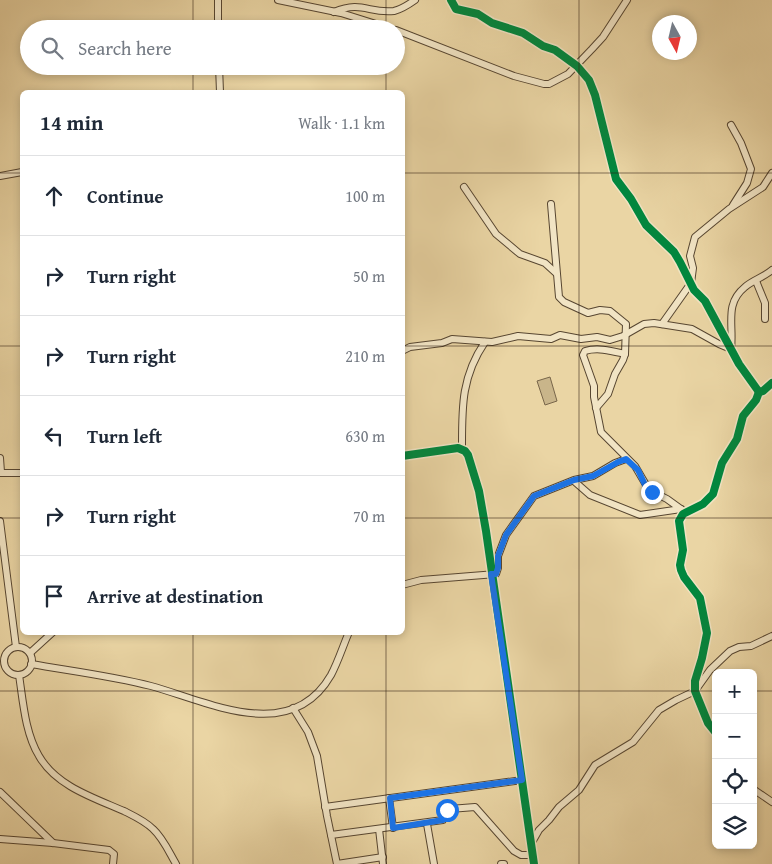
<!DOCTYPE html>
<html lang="en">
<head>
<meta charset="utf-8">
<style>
	body { margin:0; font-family:"Gentium Book Plus",serif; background:#f2f2f3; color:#1f2937 }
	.controls { position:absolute; right:15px; bottom:15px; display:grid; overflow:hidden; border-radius:8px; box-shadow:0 2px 8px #0003 }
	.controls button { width:45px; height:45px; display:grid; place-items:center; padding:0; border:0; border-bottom:1px solid #e0e1e3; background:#fff; color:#1f2937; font:25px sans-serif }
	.compass { position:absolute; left:652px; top:15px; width:45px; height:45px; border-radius:50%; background:#fff; box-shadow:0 2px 8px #0003; rotate:172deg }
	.stop { position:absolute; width:15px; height:15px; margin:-11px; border:4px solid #1a73e8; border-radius:50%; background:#fff }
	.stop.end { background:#1a73e8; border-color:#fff; box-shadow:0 1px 5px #0008 }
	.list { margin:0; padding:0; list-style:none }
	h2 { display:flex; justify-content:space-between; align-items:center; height:65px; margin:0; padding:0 20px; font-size:21px }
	h2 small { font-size:16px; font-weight:400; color:#747a83 }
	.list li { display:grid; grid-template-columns:32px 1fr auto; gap:15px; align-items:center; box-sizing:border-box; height:80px; padding:0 20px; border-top:1px solid #e0e1e3 }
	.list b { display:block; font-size:19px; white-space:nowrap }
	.list em { font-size:16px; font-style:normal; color:#747a83 }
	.icon { flex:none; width:28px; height:28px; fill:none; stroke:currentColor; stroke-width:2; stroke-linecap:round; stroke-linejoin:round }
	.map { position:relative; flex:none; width:772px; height:864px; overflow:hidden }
	.search { position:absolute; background:#fff; box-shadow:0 2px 8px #0003; left:20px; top:20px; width:385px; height:55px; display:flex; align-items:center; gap:12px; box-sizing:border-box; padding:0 18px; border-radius:28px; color:#747a83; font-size:19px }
	.panel { position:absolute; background:#fff; box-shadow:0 2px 8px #0003; left:20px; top:90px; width:385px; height:545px; border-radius:8px }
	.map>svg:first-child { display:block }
	.pitch { fill:#c9b58a; stroke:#78664a }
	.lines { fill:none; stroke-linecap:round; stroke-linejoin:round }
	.minor-casing { stroke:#574631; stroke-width:8 }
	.minor { stroke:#f1e4c4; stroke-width:6 }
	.cycleway-casing { stroke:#f1e4c4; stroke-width:11 }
	.cycleway { stroke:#00873e; stroke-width:8 }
	.route { stroke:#1a73e8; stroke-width:6 }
	.grid { fill:none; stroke:#26170b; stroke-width:1; stroke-opacity:0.55 }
</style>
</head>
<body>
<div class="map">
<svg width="772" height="864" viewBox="0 0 772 864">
	<rect width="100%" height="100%" fill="#ead5a4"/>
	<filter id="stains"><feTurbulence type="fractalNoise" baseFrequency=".004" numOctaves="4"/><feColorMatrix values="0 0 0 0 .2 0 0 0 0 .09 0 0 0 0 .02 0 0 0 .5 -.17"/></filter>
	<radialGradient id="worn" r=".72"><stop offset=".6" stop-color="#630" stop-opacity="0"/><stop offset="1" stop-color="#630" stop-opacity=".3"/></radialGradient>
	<path class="pitch" d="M550,377L557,401L545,405L537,381Z"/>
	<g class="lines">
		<defs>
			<g id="minor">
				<path d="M218,0V29"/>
				<path d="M278,0L341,13L392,29"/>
				<path d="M451,0L456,9L478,14L492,23L523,33L543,46L555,50L577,66L589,80L595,95L616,179L631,199L646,225L674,252L680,262L694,290L705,301L739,364L759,392"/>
				<path d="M334,12C362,0 369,14 394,11C402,9 408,5 415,0"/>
				<path d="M396,30L514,76L544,84H549L568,74L592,49L603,37L627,0"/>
				<path d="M219,66L220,92"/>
				<path d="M731,125L741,143L751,169L747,183L733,205"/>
				<path d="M0,176L22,172"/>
				<path d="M464,187L496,234L520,254L545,263L556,273"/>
				<path d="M551,204L559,297L564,302L588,313L600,310L610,311L626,324L625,354L623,360L615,374L608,394L596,408"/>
				<path d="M756,281L765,303V319"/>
				<path d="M662,324L691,283L693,268L690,256L695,237L729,209L763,187L772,173"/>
				<path d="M731,349C734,325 724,304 745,287C753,280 764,277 772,270"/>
				<path d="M402,351L410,347L442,343L452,339L492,342L518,336L551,339L560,335L581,339L597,337L610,340L623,336L644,324L654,323L692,329L719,344L731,349"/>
				<path d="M625,354C612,351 598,347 585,351L583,355L594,386V397L601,432L635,466L649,490L667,499L685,512"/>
				<path d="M462,449C462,408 461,377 485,342"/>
				<path d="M402,456L458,448L465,451L468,455L479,491L486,531L534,864"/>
				<path d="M0,458L1,472"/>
				<path d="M0,473H22"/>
				<path d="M574,481L590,495L640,515L681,509"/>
				<path d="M0,521L16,647"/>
				<path d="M402,585L421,580L496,574L498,568V556L506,535L534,496L574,480L593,476L615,463L626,459"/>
				<circle cx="18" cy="661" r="14"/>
				<path d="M30,653L53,632"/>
				<path d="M31,664C71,671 112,676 151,686C209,702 291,745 331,675C338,662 343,646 349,632"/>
				<path d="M19,675C23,701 25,733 39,756C56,786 94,798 124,811C134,816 145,821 153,829C163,838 169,852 176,864"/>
				<path d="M293,708L308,732L317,756L327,816L337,864"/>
				<path d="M716,733L708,723L695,691V681L702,658L707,633L700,598L684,577L681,570L680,565L683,550L679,521L683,514L703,504L713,494L722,463L737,439L743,416L756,400L759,392L763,391L772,383"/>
				<path d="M753,789L772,802"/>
				<path d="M0,792L53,843"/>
				<path d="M389,798L393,828"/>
				<path d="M325,807L522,780"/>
				<path d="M427,824L434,864"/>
				<path d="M379,829L383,864"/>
				<path d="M331,835L443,820L447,810L450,809L475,807L514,851L521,855H533"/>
				<path d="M0,839L53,843L109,850L114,854L113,864"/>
				<path d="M531,844L539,830L549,820L559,807L579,790L595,765L633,742L659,710L676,700L695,691L710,670L730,651L739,647L751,646L772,636"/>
				<path d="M337,864L383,857"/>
				<path d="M501,864H504"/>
			</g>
		</defs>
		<use href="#minor" class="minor-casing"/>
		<use href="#minor" class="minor"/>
		<defs>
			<g id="cycleway">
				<path d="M451,0L456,9L478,14L492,23L523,33L543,46L555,50L577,66L589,80L595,95L616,179L631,199L646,225L674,252L680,262L694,290L705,301L739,364L759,392"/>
				<path d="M402,456L458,448L465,451L468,455L479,491L486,531L534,864"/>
				<path d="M716,733L708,723L695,691V681L702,658L707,633L700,598L684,577L681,570L680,565L683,550L679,521L683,514L703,504L713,494L722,463L737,439L743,416L756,400L759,392L763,391L772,383"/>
			</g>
		</defs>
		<use href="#cycleway" class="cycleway-casing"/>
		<use href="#cycleway" class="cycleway"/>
	</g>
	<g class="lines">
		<path class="route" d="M447,810L443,820L393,828L390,798L522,780L491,574H496L498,568V556L506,535L534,496L574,480L593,476L618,462L626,459L638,470L646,487L652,492"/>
	</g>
	<path class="grid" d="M193,0V29M386,0V29M579,0V864M193,66V92M386,66V92M0,173H22M402,173H772M0,346H22M402,346H772M0,518H22M402,518H772M193,632V864M386,632V864M0,691H716M753,691H772"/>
	<rect width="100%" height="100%" filter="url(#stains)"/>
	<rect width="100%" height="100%" fill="url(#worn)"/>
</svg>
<div class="controls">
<button>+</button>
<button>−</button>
<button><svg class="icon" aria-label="locate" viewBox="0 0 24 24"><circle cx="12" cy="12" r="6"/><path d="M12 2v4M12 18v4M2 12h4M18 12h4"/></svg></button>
<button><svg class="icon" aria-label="layers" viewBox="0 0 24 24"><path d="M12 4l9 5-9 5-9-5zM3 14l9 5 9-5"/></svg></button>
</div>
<svg class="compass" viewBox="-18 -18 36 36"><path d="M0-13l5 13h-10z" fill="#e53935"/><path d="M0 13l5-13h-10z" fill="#747a83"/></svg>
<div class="stop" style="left:447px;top:810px"></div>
<div class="stop end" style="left:652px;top:492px"></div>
<div class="search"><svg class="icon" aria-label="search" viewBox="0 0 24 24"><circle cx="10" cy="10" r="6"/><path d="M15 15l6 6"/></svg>Search here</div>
<section class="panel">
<h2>14 min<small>Walk · 1.1 km</small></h2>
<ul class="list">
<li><svg class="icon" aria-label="ahead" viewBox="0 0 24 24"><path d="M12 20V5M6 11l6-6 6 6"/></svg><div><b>Continue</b></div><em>100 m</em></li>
<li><svg class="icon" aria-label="right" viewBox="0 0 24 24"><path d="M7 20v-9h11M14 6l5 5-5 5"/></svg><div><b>Turn right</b></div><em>50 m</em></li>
<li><svg class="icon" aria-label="right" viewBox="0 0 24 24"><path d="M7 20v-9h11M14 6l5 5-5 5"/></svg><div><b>Turn right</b></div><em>210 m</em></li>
<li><svg class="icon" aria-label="left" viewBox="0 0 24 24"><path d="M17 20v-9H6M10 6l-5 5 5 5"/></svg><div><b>Turn left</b></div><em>630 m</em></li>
<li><svg class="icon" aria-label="right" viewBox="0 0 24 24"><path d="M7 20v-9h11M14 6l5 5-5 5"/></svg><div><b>Turn right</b></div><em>70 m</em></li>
<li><svg class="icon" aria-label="arrive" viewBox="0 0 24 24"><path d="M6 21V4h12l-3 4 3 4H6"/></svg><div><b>Arrive at destination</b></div></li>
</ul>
</section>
</div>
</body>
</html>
